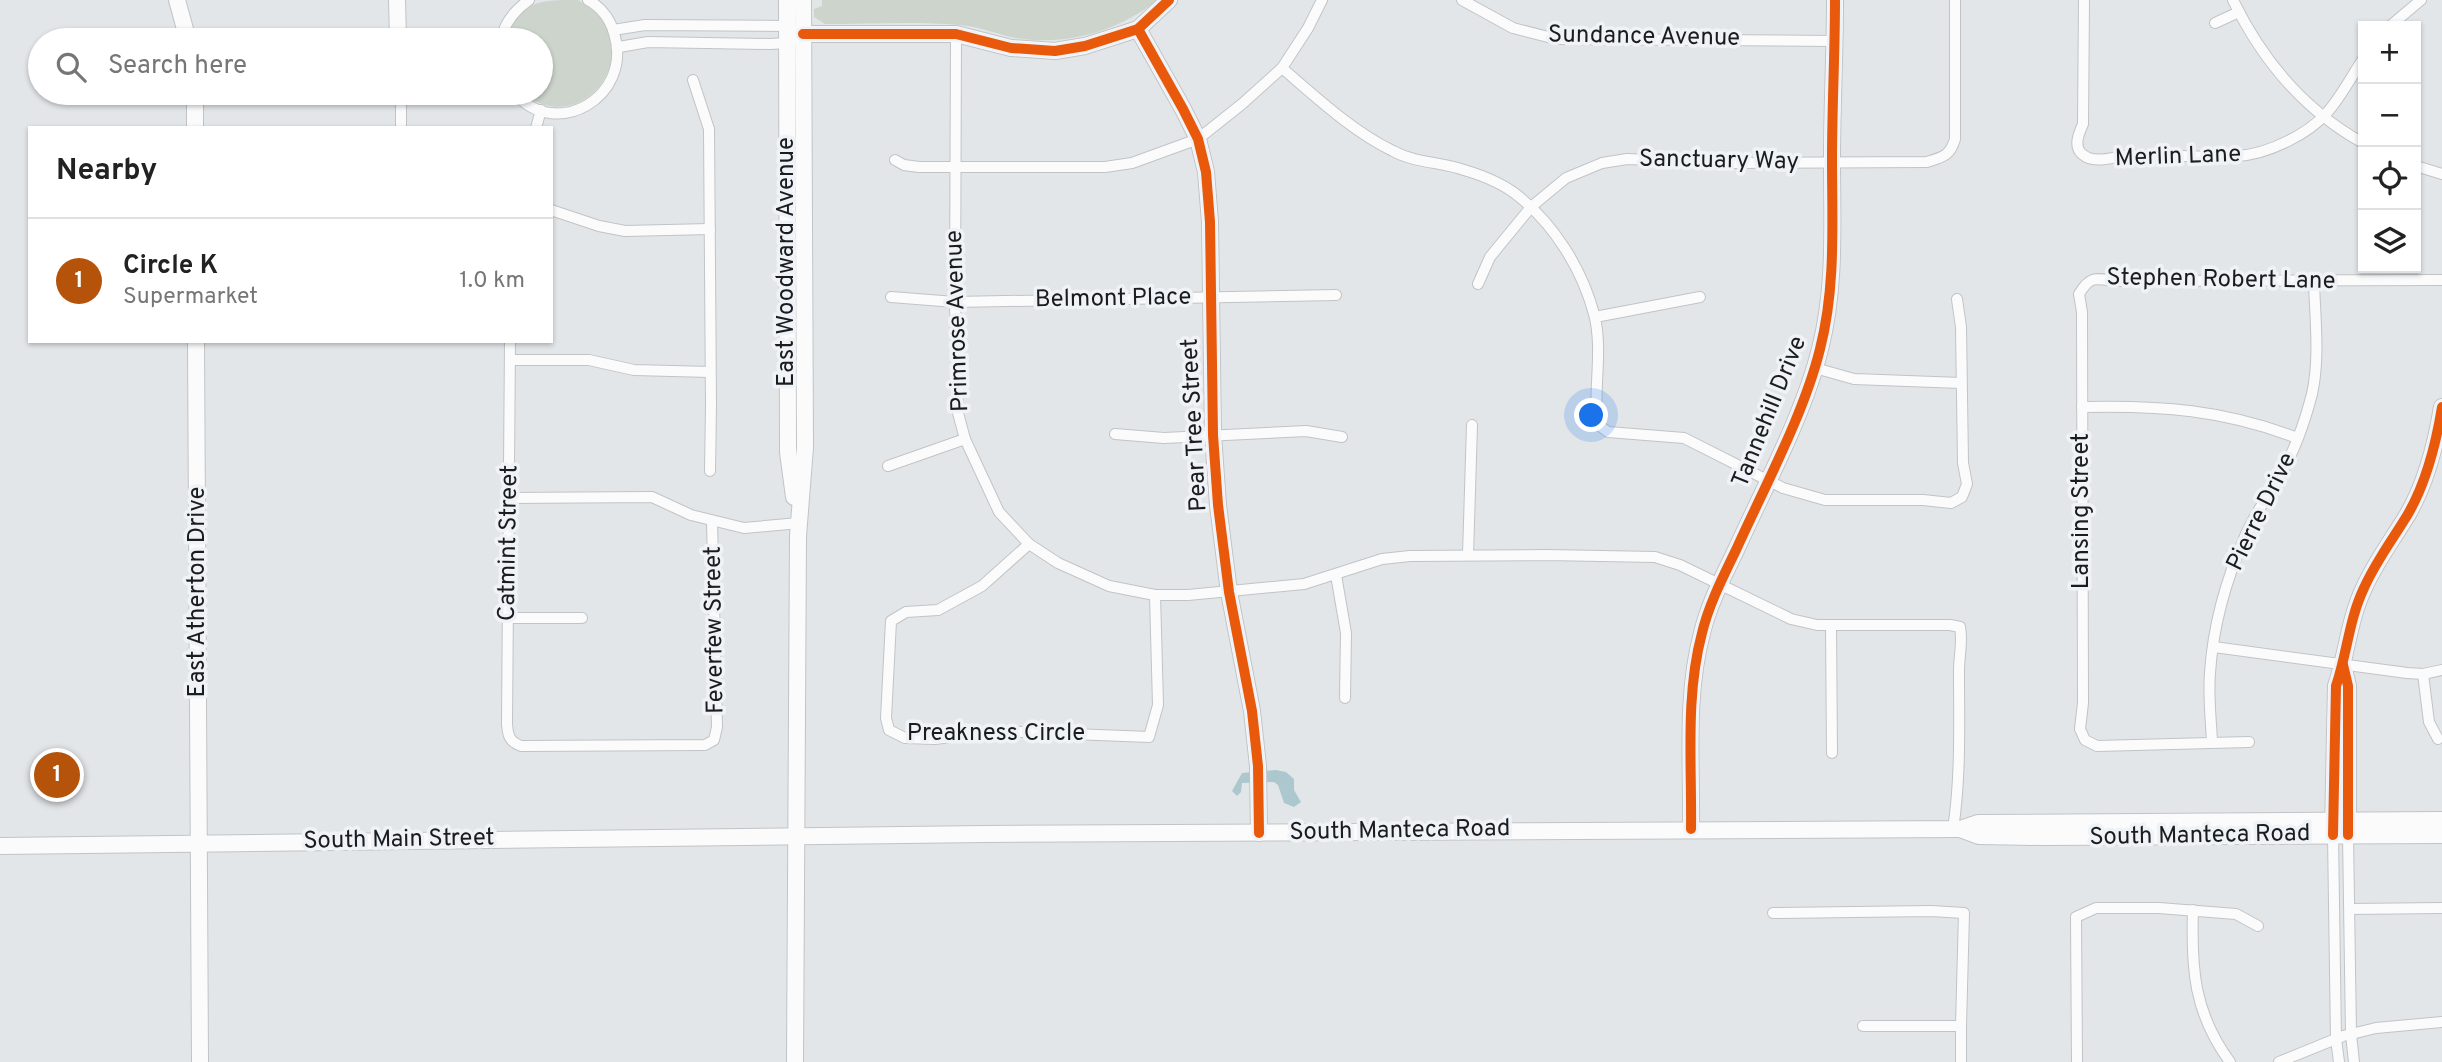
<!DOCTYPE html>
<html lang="en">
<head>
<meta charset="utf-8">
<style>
	body { margin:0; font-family:Overpass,sans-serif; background:#f2f2f2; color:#222 }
	.controls { position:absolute; right:21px; top:21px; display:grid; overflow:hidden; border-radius:0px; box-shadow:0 2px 5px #0004 }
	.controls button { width:63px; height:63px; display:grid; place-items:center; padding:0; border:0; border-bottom:2px solid #e0e0e0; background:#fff; color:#222; font:35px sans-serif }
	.you { position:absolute; left:1592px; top:416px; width:24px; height:24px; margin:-18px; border:5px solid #fff; border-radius:50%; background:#1a73e8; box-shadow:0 0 0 10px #1a73e833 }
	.badge { display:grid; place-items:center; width:46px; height:46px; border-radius:50%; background:#b45309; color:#fff; font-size:23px; font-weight:700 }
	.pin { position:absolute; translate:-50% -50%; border:4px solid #fff; box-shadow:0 2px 7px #0006 }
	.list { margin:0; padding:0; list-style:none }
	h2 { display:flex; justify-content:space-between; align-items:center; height:91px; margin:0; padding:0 28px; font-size:30px }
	h2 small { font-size:23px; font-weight:400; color:#767676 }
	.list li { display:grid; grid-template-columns:46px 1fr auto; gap:21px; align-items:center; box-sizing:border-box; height:126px; padding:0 28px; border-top:2px solid #e0e0e0 }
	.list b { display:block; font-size:26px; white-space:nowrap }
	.list p { margin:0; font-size:23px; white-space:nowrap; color:#767676 }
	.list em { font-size:23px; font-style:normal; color:#767676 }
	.icon { flex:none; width:38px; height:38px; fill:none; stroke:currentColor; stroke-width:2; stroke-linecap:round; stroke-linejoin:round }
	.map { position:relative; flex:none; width:2442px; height:1062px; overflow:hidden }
	.search { position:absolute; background:#fff; box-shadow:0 2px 5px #0004; left:28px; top:28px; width:525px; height:77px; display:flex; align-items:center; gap:18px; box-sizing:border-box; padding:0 24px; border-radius:38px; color:#767676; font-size:26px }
	.panel { position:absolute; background:#fff; box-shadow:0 2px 5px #0004; left:28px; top:126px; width:525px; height:217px; border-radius:0px }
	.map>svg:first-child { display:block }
	.green { fill:#ccd4cc }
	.water { fill:#adc7cf }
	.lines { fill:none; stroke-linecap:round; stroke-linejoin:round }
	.street-casing { stroke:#c1c4c6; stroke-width:12 }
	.secondary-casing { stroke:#c1c4c6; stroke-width:18 }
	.street { stroke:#fbfbfc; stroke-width:10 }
	.secondary { stroke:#fbfbfc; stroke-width:16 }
	.cycleway-casing { stroke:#eff3f8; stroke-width:15 }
	.cycleway { stroke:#e8590c; stroke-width:10 }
	.labels { text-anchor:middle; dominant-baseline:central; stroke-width:7; stroke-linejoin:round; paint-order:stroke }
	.street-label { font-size:24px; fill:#1a1c1e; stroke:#eff3f8 }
</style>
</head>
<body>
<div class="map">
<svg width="2442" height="1062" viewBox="0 0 2442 1062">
	<rect width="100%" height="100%" fill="#e3e6e9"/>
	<g class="green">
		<path d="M578,0C656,41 585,144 523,93H541V40H506C516,0 542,0 578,0Z"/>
		<path d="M822,0H1157C1117,33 1062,47 1011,37C994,33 977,26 959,25C915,21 870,24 825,24L814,17V9L822,6Z"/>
	</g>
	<path class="water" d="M1276,770L1286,772L1294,779V790L1301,802L1294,807L1284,803L1278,785L1274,782L1242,783L1241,792L1237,796L1232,791L1242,773Z"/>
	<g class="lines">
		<defs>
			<g id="street">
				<path d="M1462,0L1513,28L1556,39L1835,41"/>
				<path d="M2084,0L2083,124C2079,133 2073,146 2082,154C2093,164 2110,158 2123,156C2161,153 2199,159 2237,156C2255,155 2272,149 2288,141C2330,121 2339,96 2363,59"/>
				<path d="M2233,0C2262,60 2304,110 2363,143"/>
				<path d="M2215,23L2239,12"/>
				<path d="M2390,26L2421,0"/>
				<path d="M613,30L645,25L787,26L791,28"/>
				<path d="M956,34L955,302L958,413L965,439L999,512L1029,544L1058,563L1109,586L1155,595H1188L1304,584L1382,559L1410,556L1547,555L1655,557L1680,565L1791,619L1817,625H1950L1960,627C1963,642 1959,655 1959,671C1959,723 1961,777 1953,829"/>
				<path d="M501,40C504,23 515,10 529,0"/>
				<path d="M619,47L648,42L770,44L787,43L793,40"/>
				<path d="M1282,68C1316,97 1352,131 1393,151C1415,163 1441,162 1464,170C1481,175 1503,184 1517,195C1554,224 1582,269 1594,314C1603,348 1594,385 1597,420L1600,426L1608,432L1684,438L1783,488L1825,500H1923L1951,503L1962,497L1967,484L1963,463L1961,327L1957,299"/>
				<path d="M693,80L709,129L711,405L710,471"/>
				<path d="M515,93C554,141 634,98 614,33C610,19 601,7 588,0"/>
				<path d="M401,128V93"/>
				<path d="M536,128L541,110"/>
				<path d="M895,160L904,165L919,167H1105L1132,163L1198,139L1242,104L1282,68L1308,28L1322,0"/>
				<path d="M2416,166L2442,174"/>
				<path d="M551,210L599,226L625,231L710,229"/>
				<path d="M1478,284L1490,257L1531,207L1566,178L1602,163L1627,159L1731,163L1927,162C1943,157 1950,156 1955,139V0"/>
				<path d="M891,297L955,302L1336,295"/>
				<path d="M1595,317L1700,297"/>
				<path d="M510,341L507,724C508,736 509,741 521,746L705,745L714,740L717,727L712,521"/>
				<path d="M511,360H589L634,370L710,372"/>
				<path d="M1815,368L1854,379L1961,383"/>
				<path d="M2082,407C2160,405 2225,410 2297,438"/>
				<path d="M1115,434L1164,438L1306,431L1342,437"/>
				<path d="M888,466L965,439"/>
				<path d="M509,498L652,497L691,515L744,528L799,523"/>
				<path d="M1029,544L982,586L938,610L906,612L891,621L886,718L889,730L905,738L935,739L998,731L1149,737L1158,705L1155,595"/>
				<path d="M1468,555L1472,425"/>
				<path d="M1336,575L1346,633L1345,698"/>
				<path d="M508,618H582"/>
				<path d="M1831,626L1832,753"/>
				<path d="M2214,647L2407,673L2423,674L2442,670"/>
				<path d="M2423,674L2429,722L2438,739"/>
				<path d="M2212,742C2211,719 2208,696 2210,673C2213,625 2227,577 2246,534C2256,512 2269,494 2281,474C2295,450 2305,421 2312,394C2320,358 2315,318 2314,282"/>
				<path d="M2249,742L2097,746L2085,740L2080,729L2083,703L2082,312L2079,294C2090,276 2095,278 2114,281L2442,280"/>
				<path d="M2333,835L2336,1039L2339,1062"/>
				<path d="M2348,835L2351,1034L2354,1062"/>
				<path d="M2350,909L2442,908"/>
				<path d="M2193,910C2191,969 2194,1013 2230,1062"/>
				<path d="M1773,913L1931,911L1964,913L1961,1026"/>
				<path d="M1863,1026H1961V1062"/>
				<path d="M2077,1062L2076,917L2096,908H2159L2236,914L2258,926"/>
				<path d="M2279,1062L2343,1036L2376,1028L2442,1022"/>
			</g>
			<g id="secondary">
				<path d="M177,0L188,40"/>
				<path d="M397,0L398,40"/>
				<path d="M787,0L788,452L794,497"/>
				<path d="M1138,29L1183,109L1198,139L1206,172L1210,222L1213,435L1218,505L1229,592L1252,711L1258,766L1259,833"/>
				<path d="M803,34H956L1011,48L1055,51L1085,46L1138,29L1169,0"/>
				<path d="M195,93V128"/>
				<path d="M196,341L200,1062"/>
				<path d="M2343,665L2348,686V830"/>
				<path d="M1691,829C1692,764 1685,697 1702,633C1709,604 1723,577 1736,550C1764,488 1804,414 1820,349C1836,287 1832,223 1832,159C1832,106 1835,53 1835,0"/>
				<path d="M1960,829L1979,836L2041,837L2442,835"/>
				<path d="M2333,830L2336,686C2347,654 2349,619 2364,588C2376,561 2393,539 2408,514C2427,481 2436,444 2442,407"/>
				<path d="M0,846L985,834L1960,829L1978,823L2442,820"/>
				<path d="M795,1062L798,536L805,447L803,0"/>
			</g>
		</defs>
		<use href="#street" class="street-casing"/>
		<use href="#secondary" class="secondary-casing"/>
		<use href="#street" class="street"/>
		<use href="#secondary" class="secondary"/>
		<defs>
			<g id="cycleway">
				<path d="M1138,29L1183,109L1198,139L1206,172L1210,222L1213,435L1218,505L1229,592L1252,711L1258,766L1259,833"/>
				<path d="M803,34H956L1011,48L1055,51L1085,46L1138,29L1169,0"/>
				<path d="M2343,665L2348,686V835"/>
				<path d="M1691,829C1692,764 1685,697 1702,633C1709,604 1723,577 1736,550C1764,488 1804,414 1820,349C1836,287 1832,223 1832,159C1832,106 1835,53 1835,0"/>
				<path d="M2333,835L2336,686C2347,654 2349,619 2364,588C2376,561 2393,539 2408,514C2427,481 2436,444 2442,407"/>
			</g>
		</defs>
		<use href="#cycleway" class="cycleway-casing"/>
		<use href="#cycleway" class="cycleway"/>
	</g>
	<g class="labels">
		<g class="street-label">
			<text transform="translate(1644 37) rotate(1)">Sundance Avenue</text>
			<text transform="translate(2178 157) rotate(-2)">Merlin Lane</text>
			<text transform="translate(1719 161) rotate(1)">Sanctuary Way</text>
			<text transform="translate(787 262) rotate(-90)">East Woodward Avenue</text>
			<text transform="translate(2221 280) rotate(1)">Stephen Robert Lane</text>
			<text transform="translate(1113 299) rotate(-1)">Belmont Place</text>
			<text transform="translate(958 321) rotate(-92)">Primrose Avenue</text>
			<text transform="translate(1770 412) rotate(-68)">Tannehill Drive</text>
			<text transform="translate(1195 425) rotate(-93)">Pear Tree Street</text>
			<text transform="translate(2082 511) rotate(-90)">Lansing Street</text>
			<text transform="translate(2262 512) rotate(-64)">Pierre Drive</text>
			<text transform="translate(509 543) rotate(-89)">Catmint Street</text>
			<text transform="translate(198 592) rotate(-90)">East Atherton Drive</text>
			<text transform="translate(715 630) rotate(-91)">Feverfew Street</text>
			<text x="996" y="734">Preakness Circle</text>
			<text transform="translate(1400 831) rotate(-1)">South Manteca Road</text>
			<text transform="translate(2200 836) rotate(-1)">South Manteca Road</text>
			<text transform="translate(399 840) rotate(-1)">South Main Street</text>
		</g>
	</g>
</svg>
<div class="controls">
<button>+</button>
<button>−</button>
<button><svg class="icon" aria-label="locate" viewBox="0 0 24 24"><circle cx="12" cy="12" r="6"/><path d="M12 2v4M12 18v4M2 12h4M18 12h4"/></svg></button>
<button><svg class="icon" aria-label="layers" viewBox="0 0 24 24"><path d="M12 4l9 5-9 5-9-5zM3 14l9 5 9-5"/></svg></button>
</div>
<div class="you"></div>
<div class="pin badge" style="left:57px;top:775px">1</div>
<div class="search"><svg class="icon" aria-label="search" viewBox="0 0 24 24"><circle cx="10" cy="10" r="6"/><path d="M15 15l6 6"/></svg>Search here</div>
<section class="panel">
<h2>Nearby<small></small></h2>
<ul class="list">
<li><span class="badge">1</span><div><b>Circle K</b><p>Supermarket</p></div><em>1.0 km</em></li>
</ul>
</section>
</div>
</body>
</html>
